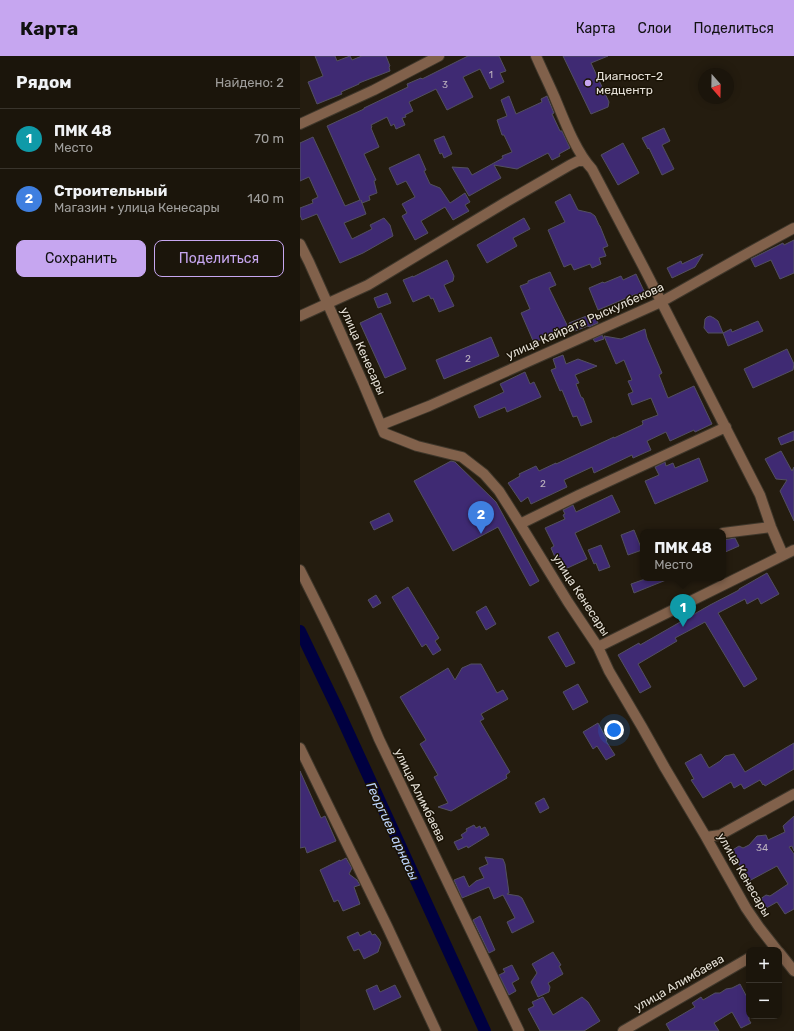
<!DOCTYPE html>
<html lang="ru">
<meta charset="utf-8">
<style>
:root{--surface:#1b150b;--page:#241e14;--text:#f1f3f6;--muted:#a09f9d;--line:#39342c;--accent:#c6a6f0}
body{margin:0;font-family:Rubik,sans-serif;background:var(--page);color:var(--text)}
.controls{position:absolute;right:12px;bottom:12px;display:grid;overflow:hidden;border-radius:8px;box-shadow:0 2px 10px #0003}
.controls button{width:36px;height:36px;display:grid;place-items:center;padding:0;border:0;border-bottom:1px solid var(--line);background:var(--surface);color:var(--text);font:20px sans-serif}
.compass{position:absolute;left:398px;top:12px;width:36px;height:36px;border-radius:50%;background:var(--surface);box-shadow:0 2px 10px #0003;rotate:160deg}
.you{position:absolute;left:314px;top:674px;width:14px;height:14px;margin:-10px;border:3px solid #fff;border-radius:50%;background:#1a73e8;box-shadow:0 0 0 6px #1a73e833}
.badge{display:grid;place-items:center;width:26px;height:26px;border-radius:50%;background:var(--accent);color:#fff;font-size:13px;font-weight:700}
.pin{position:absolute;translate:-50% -33px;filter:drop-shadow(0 1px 2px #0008)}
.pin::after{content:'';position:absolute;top:21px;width:14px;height:12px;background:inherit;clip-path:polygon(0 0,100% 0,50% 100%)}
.popup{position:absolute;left:340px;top:473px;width:86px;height:52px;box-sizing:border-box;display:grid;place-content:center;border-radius:8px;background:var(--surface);filter:drop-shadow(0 1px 3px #0005);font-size:13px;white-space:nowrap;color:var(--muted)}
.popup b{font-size:15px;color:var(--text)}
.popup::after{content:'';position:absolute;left:50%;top:100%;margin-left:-8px;border:8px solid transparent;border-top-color:var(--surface)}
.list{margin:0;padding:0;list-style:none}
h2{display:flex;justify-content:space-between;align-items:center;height:52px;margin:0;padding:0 16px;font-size:17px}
h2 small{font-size:13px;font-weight:400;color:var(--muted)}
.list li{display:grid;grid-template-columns:26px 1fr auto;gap:12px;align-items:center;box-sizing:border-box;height:60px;padding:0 16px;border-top:1px solid var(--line)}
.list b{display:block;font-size:15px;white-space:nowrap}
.list p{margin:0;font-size:13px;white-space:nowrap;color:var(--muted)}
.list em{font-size:13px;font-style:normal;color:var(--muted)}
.actions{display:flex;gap:8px;padding:12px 16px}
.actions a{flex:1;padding:9px 0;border:1px solid var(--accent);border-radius:8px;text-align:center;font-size:14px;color:var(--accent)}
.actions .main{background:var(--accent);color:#111}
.map{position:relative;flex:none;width:494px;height:975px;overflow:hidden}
header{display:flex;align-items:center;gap:24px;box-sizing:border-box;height:56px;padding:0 20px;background:var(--accent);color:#111}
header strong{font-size:19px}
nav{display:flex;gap:22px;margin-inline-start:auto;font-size:14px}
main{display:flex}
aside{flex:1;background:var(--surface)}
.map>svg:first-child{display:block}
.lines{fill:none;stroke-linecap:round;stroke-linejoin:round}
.canal{stroke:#000040;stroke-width:12}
.building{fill:#3f2a73;stroke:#535060}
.minor-casing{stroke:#3f372b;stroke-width:12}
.minor{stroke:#81614b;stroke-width:10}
.poi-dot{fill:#c6a6f0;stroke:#1a1306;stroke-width:1.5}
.labels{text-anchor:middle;stroke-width:3;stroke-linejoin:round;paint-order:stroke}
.number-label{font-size:10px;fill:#bcb2be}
.poi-label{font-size:12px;fill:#e5e0d7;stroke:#1a1306;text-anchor:start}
.street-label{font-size:12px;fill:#e5e0d7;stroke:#1a1306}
.water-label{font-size:13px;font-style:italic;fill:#bcd3fa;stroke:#1a1306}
</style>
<header>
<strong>Карта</strong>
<nav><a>Карта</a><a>Слои</a><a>Поделиться</a></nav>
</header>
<main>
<aside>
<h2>Рядом<small>Найдено: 2</small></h2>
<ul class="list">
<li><span class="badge" style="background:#0f9aa8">1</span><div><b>ПМК 48</b><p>Место</p></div><em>70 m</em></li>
<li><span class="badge" style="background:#3f7fe0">2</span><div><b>Строительный</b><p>Магазин · улица Кенесары</p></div><em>140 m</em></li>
</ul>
<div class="actions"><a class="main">Сохранить</a><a>Поделиться</a></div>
</aside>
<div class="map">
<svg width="494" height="975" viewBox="0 0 494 975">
<rect width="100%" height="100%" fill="#241c0f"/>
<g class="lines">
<path class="canal" d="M0 575 39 656 185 975"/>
</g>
<path class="building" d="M15 0H35L37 5 50 0 52 4 62 0H86L90 10 89 11 90 15 59 27V28L41 36 42 38 17 48 8 26 23 20Z
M168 0H199L206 15 200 17 204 26 190 33 180 13 163 21 173 41 147 54 136 33 109 46 113 55 105 59 106 61 102 62 105 69 96 73 94 68 91 70 87 61 71 69 72 71 71 72 79 91 64 98 76 124 74 125 77 137 69 140 70 144 62 147 61 144 66 158 44 167 52 183 72 173 70 169 84 162 90 169 93 180 63 197 40 207 17 158 2 164 0 159V152L13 147 12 144 18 141 9 121 0 125V87L13 81 45 150 60 144 27 70 64 53V52L108 31 107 28 121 22 122 23Z
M263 0H308L291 7 309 46 308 51 291 58Z
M209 40 216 58 242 46 241 43 247 40 254 57 252 58 260 75H262L270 92 259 98 260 100 252 104 248 97 217 113 194 109 201 122 169 140 152 111 168 112 172 119 203 102 202 100 212 96 204 79H202L197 64 207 60 201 44Z
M364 72 370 85 362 89 374 113 362 119 349 92 348 93 342 82Z
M144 80 152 98 144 102 142 97 140 98 134 84Z
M323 87 339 117 318 129 301 99Z
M119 98 126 114 124 115 130 128 140 132 150 147 165 137 170 146 165 149 169 155 153 164 145 151 121 165 128 177 115 184 102 160 107 157 102 148 115 141 106 125 97 129 89 112Z
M270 138 278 154 291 157 295 160 299 169 300 170 308 190 303 192 306 200 299 202 301 208 292 212 290 208 274 214 271 208 264 211 248 174 265 166 255 146Z
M224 162 230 173 213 182 217 190 187 207 177 189Z
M494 184V217L480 223 471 204 455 211 451 203 483 187 484 189Z
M403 198 395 211 372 222 367 212 381 205 382 208Z
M147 204 154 220 153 225 144 229 154 250 139 256 133 242 131 243 129 239 113 246 103 224 113 220V221Z
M250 216 256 229 249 232 268 271 234 287 221 257 230 253 220 230 228 227V225Z
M336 218 344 235H349L351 240 339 245 336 238 298 254 289 232 303 226 304 227 321 220 323 224Z
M87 237 91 247 78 252 74 242Z
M81 257 106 313 85 322 60 267Z
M294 257 298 267 289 271 288 270 272 276 269 267Z
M410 260 414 262 418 265 423 277 431 273 432 276 458 265 463 275 428 290 423 277H408L404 272 405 263 407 261Z
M345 273 347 282 362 317 359 319 368 342 394 330 412 368 395 376 394 374 370 385 366 376 347 385 351 394 333 402 332 399 294 417 292 411 264 424 267 431 231 448 228 441 221 446 208 427 220 420 219 418 236 410 239 415 256 407V408L314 381V382L342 369 343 368 342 365 358 359 351 342 332 349 328 338 333 336 328 325 332 324 324 304 316 308 304 280 321 283Z
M302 279 304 283 295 286 293 283Z
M191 281 199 300 144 323 136 304Z
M487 293 494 308 493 314 453 332 444 313Z
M263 299 266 308 278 303 297 310 275 319 279 327 276 328 281 341 283 342 292 366 281 370 277 360 273 361 262 334 260 335 251 314 256 312 253 303Z
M225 316 230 328 234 326 241 341 207 356 205 351 179 362 174 350 204 336 200 328Z
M494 375V384L481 389 478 382Z
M481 395 492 415 494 411V465L480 435 487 424 476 423 465 403Z
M399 402 408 425 355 448 345 425 359 419 355 411 365 406 366 410 373 407 375 412Z
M151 405 155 406 196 446 239 525 230 530 198 471 153 495 114 425Z
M312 439 320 456 275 477 287 503 261 515 251 492 254 490 245 472 265 463 263 459 265 458 263 454 273 449 276 456Z
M89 457 93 465 74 474 70 466Z
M334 474 342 494 328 499 321 479Z
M435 482 439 490 423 497V484Z
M301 489 310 511 299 515 296 507 294 508 288 494Z
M467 517 479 538 461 548 458 542 447 548 445 543 418 557 457 623 444 631 405 566 375 582 377 585 338 608 351 631 340 637 318 599 339 587 340 589 410 549 439 534V533Z
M348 522H371L334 537 331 528Z
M108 531 139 582 135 585 141 594 133 599 126 588 122 591 92 541Z
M76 539 81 547 73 552 68 544Z
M186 550 196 568 186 574 176 556Z
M258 576 275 607 266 611 248 581Z
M171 608H181L197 637 203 634 208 643 181 658 184 663 180 665 210 716 206 719 207 722 151 755 138 751 148 747 134 721 138 719 120 688 126 684 100 641 148 612 155 624 162 612Z
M278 628 288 646 273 654 263 636Z
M298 667 307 684 306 685 315 699 306 704 297 690 293 693 283 676Z
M494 687V713L465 730 464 728 463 729 460 724 444 733 441 728 434 732 431 726 403 742 391 724 394 723 385 707 401 698 409 712 420 705 425 700 434 698 445 716Z
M0 715 21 762 25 760 36 785 7 797 5 791 0 792Z
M244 742 249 752 240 757 235 747Z
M494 760V795L492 790 489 791 494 798V853L485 858 477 846 461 855 456 846 466 839 470 840 488 828 477 810 449 825 442 811 441 812 431 795 439 790 443 792 449 789 457 780 466 779 468 784 485 776 483 770Z
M174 769 176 772 180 770 181 773 185 771 189 779 168 792 167 790 158 794 154 786 163 782 161 779 167 775 166 773Z
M185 801 203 803 205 808 209 837 207 838 219 840 222 842 234 866 212 877 207 866 215 862 203 839 194 843 189 831 162 842 154 824 164 820 169 831 176 825 184 822 179 812 188 808Z
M46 802 52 812 49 818 57 824 60 829 54 831 60 848 43 855 38 844 34 846 20 814 40 804V805Z
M180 860 195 894 189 897 173 864Z
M70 875 72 879 75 878 79 883 81 887 78 896 64 903 59 893 54 895 47 881 58 876 60 880Z
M253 896 261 909 259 910 263 918 248 927 250 931 249 936 238 941 231 926 237 917 232 908Z
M212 909 219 923 212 927 216 935 209 939 199 919 205 916 203 913Z
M440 928 449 945V964L451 967 441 972 432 956 414 967 419 975H370L366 968 395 951 392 947 401 941 403 944 415 937H420L426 933 432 932Z
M77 929 80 936 95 929 101 941 74 954 66 934Z
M243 941 253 959 282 941 288 946 300 965 284 975H240L228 953 234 950 232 946Z"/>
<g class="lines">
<defs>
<path id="minor" d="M236 0C242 14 249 28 255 42 264 64 276 96 292 113L344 212 460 439 471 471 483 499
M0 68 74 34 139 0
M0 188 9 206 63 327 84 377 117 390 162 401 184 418 199 435 220 468 268 546 298 591 309 615 342 671 365 712 406 781 446 852 459 871 477 894
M0 260 68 229 206 146 270 109 278 105H284
M81 369 129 350 361 246 448 197 494 172
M220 468 279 439 426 371
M423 477 471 471
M0 514C28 569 55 625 79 683L219 975
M298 591 494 494
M0 692 87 870 136 975
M406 781 420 779 494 738
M479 896 494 915
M323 975 449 902"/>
</defs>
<use href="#minor" class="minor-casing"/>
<use href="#minor" class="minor"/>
</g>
<circle class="poi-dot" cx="288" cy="27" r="4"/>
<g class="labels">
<g class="number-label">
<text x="191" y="22">1</text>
<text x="145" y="32">3</text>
<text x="168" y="306">2</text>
<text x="243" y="431">2</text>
<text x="462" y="795">34</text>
</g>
<g class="poi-label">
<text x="296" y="24">Диагност-2<tspan x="296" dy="14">медцентр</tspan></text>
</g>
<g class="street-label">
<text transform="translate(285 265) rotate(-24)" y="4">улица Кайрата Рыскулбекова</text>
<text transform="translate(63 295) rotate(66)" y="4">улица Кенесары</text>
<text transform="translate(281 539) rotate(57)" y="4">улица Кенесары</text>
<text transform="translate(120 739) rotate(64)" y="4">улица Алимбаева</text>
<text transform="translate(444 819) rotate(60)" y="4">улица Кенесары</text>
<text transform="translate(379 927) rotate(-30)" y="4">улица Алимбаева</text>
</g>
<g class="water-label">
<text transform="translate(93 775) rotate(65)" y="5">Георгиев арнасы</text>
</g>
</g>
</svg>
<div class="controls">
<button>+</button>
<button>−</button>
</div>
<svg class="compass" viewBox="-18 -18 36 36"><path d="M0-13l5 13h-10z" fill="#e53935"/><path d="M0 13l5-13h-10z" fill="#a09f9d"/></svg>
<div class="you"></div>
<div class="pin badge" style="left:383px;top:571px;background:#0f9aa8">1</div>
<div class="popup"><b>ПМК 48</b>Место</div>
<div class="pin badge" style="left:181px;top:478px;background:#3f7fe0">2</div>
</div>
</main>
